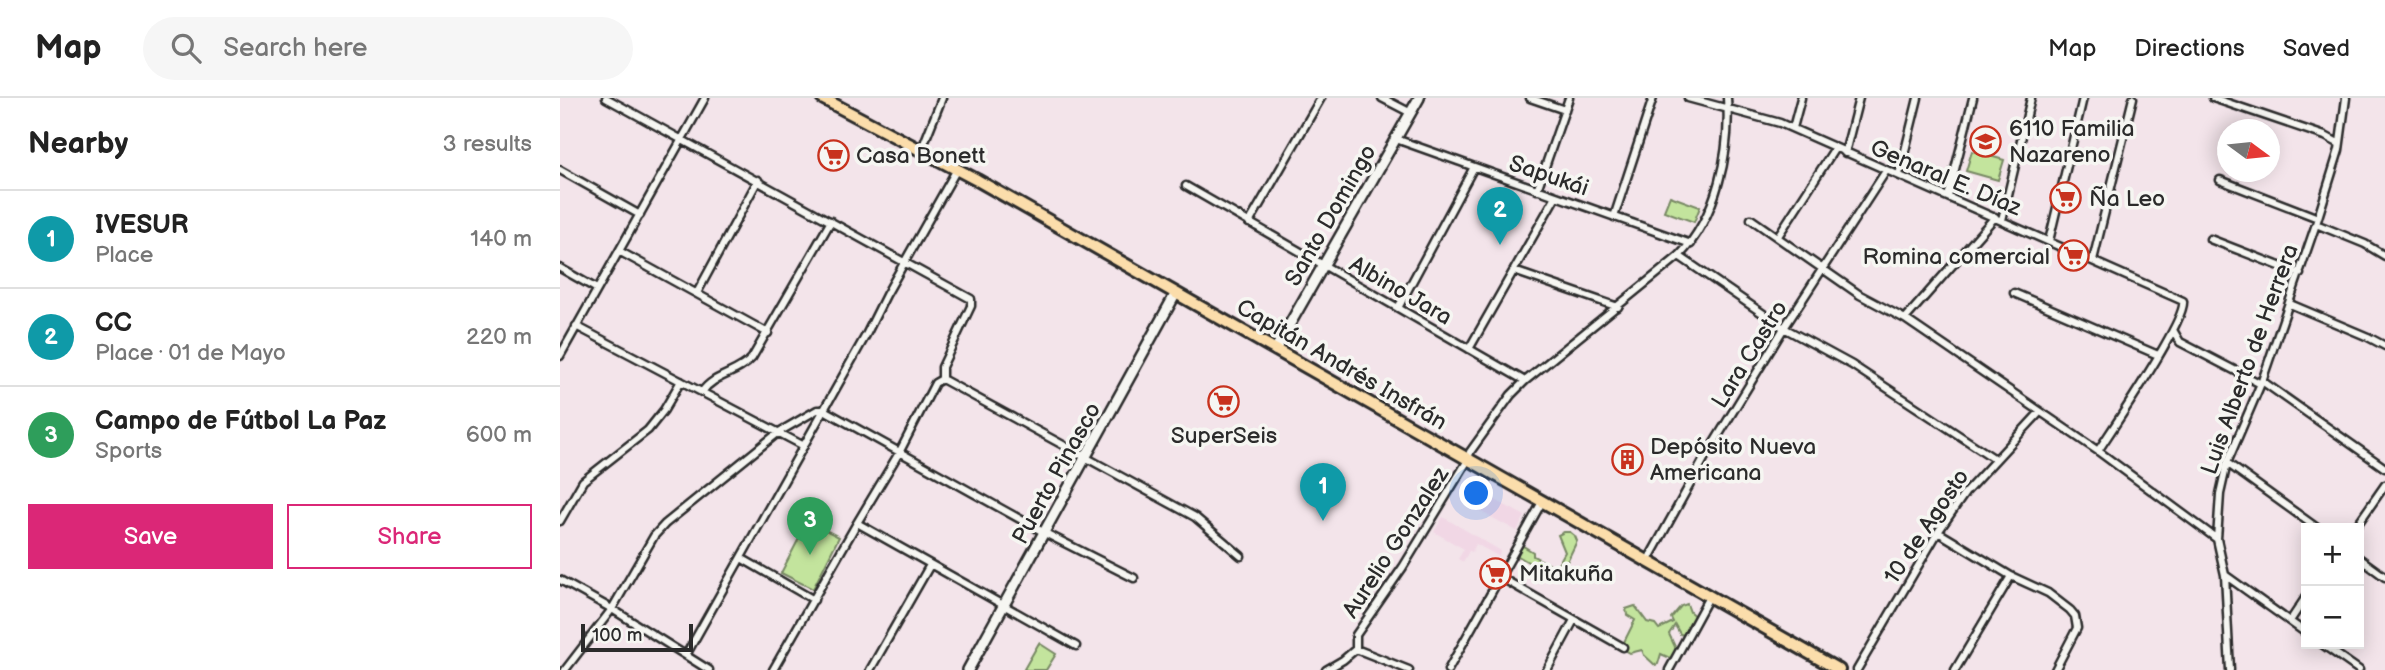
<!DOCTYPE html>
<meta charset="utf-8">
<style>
:root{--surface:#fff;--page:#f6f6f6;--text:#222;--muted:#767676;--line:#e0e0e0;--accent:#db2777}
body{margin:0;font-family:"Balsamiq Sans",sans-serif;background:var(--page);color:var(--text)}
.controls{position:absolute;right:21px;bottom:21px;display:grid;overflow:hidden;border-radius:0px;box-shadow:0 4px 18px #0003}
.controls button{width:63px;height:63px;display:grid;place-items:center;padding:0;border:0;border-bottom:2px solid var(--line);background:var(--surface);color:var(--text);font:35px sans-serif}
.compass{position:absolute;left:1657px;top:21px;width:63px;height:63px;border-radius:50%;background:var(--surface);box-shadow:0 4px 18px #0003;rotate:105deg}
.scale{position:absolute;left:21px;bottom:18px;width:112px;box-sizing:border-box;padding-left:7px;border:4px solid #2b2b2b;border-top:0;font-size:19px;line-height:24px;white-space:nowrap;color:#2b2b2b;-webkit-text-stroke:5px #f6f6f2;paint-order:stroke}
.you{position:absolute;left:917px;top:396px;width:24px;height:24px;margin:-18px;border:5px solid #fff;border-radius:50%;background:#1a73e8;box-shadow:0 0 0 10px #1a73e833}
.badge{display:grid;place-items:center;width:46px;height:46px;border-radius:50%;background:var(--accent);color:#fff;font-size:23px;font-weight:700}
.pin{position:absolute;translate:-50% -58px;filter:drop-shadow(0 2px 4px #0008)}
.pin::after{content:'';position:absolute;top:37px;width:24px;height:21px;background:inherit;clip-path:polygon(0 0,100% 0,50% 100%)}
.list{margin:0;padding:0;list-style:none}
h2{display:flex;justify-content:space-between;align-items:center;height:91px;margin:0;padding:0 28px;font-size:30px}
h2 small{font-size:23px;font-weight:400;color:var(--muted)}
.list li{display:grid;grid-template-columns:46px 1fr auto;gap:21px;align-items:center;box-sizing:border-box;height:98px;padding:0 28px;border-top:2px solid var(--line)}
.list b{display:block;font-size:26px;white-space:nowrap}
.list p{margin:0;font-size:23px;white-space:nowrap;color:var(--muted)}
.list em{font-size:23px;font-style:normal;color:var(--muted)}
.actions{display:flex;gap:14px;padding:21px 28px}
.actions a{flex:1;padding:16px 0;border:2px solid var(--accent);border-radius:0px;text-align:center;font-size:24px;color:var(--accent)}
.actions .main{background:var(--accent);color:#fff}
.icon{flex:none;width:38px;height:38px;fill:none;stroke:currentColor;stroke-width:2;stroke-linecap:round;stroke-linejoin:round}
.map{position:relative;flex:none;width:1825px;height:572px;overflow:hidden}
header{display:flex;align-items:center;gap:42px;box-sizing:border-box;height:98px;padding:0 35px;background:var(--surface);border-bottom:2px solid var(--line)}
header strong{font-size:33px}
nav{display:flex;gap:38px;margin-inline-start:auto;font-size:24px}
.search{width:490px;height:63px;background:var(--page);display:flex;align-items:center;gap:18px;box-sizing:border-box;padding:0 24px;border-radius:38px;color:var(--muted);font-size:26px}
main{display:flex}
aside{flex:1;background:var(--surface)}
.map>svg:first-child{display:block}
.built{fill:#f1d7e5}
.green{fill:#c3e49d;stroke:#778864;stroke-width:2}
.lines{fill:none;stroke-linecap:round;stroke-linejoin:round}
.street-casing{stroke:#2b2b2b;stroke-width:11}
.secondary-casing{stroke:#2b2b2b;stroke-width:14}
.primary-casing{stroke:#2b2b2b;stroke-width:16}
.street{stroke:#f6f6f2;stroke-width:6}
.secondary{stroke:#f6f6f2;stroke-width:9}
.primary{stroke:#fbddab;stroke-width:10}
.labels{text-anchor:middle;stroke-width:7;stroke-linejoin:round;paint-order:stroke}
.poi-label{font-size:23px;fill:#2b2b2b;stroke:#f6f6f2;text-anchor:start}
.street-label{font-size:23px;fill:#2b2b2b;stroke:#f6f6f2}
</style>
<header>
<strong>Map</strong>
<div class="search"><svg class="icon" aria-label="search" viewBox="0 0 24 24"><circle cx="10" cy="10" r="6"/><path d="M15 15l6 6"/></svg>Search here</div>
<nav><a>Map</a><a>Directions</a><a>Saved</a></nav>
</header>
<main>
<aside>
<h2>Nearby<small>3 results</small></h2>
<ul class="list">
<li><span class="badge" style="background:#0f9aa8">1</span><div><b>IVESUR</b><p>Place</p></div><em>140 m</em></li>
<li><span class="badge" style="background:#0f9aa8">2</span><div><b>CC</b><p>Place · 01 de Mayo</p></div><em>220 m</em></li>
<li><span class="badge" style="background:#2e9e5b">3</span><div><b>Campo de Fútbol La Paz</b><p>Sports</p></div><em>600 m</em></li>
</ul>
<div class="actions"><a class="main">Save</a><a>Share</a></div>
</aside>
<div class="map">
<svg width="1825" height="572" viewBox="0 0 1825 572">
<rect width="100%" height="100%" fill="#f3e4ea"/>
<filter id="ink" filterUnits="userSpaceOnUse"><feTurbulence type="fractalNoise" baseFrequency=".0143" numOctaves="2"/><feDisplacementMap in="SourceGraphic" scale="14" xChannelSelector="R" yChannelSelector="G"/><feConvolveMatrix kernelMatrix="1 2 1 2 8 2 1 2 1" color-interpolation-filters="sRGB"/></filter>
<g filter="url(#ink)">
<path class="built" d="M911 389 965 418 957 433 903 404Z
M883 419 941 453 938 458 916 446 912 454 909 453 903 464 898 461 904 451 874 434Z"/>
<path class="green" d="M1412 53 1444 62 1438 82 1406 73Z
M1110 98 1140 109 1134 124 1104 113Z
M248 423 279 439 253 491 221 475Z
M1004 434H1010L1015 438 1017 443 1002 474 984 468 980 471 958 458V451L963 448 973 454V458L996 470 1005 454 998 437Z
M1127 506 1130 514 1137 520V523L1129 528 1126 537 1120 536 1115 527 1109 536 1117 553 1112 561 1101 556 1098 566 1095 567 1084 557 1082 552 1070 555 1065 552 1063 546 1075 522 1067 517 1066 511 1075 508 1087 524 1095 526 1099 531 1113 524 1111 520 1121 508Z
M479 545 496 556 486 572H466L464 571Z"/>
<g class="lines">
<defs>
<path id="street" d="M46 0 411 201V208L382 269V281L375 285 339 355 297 425 516 548
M822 0 851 15
M970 0 1005 12
M1128 0 1220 25 1623 203C1627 222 1552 331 1538 353
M1653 0 1765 38 1778 45
M1233 30 1241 0
M836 41 1131 146
M361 53 382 0
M1285 55 1299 0
M0 72 80 117
M1339 77 1358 0
M1660 82 1758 120
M626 88 965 283
M977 92 1009 0
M1388 99 1413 0
M1054 119 1093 0
M1191 121 1300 197 1345 221 1538 353 1657 441
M1442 122 1471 0
M689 125 761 0
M1756 126 1805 146 1825 158
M1218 138 1275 50
M1650 141 1740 176
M1489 143 1523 0
M59 153 208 235
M1119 158 1224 230 1292 267 1435 361
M1533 162 1573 0
M0 170 37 191
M954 173 1058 209
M137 195 198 82
M1454 195 1598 257
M1730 206 1808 239 1825 248
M838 210 914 69
M1345 221 1435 119
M16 228 244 348
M1613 232 1620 244 1701 286
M909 251 996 98
M0 258 145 0
M382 281 635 419 681 458
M1702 283 1825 370
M142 294C154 276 178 276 192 260L271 123
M1667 365 1757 430
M0 423 23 383 88 332 104 312 121 283
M1795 430 1825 387
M1378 434 1451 478 1488 495 1510 512 1515 518 1517 530 1495 572
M181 460 254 502
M1799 460 1825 479
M1088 462 1144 361 1224 230 1326 73
M1665 477 1746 535
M940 479 1063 549
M0 482 52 511 149 572
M1730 523 1746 499
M1762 546 1799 572
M796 551 849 572
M126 557 306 237 326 197 397 71
M5 572 52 511 94 438 105 426 219 334 257 312H264L485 435 574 480
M213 572 297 425
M310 572 370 467
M766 572 783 562 796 551V537L843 469 908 362 910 354 951 297 965 283 1119 158C1157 119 1171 53 1167 0
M888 572 982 404
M987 572 1014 522
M1109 572 1150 497
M1297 572 1378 434 1405 395 1479 315
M1395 572 1451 478
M1670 572 1665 477 1657 441 1660 396 1667 365 1702 283 1756 126 1779 52 1786 0"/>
<path id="secondary" d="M715 252 859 0
M408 572 616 195"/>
<path id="primary" d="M262 0 417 82 1279 572"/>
</defs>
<use href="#street" class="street-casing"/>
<use href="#secondary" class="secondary-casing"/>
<use href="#primary" class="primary-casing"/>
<use href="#street" class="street"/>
<use href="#secondary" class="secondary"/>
<use href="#primary" class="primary"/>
</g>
</g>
<defs>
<symbol id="school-ring" viewBox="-11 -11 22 22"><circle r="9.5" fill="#f6f6f2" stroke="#c8321e" stroke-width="1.5"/><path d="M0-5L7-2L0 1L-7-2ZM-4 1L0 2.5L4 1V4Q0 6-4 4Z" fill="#c8321e"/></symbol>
<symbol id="supermarket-ring" viewBox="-11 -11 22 22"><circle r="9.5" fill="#f6f6f2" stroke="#c8321e" stroke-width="1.5"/><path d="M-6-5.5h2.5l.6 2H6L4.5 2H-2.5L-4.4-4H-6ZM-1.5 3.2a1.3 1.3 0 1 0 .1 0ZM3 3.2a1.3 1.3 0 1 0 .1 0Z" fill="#c8321e"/></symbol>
<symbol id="building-ring" viewBox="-11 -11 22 22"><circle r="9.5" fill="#f6f6f2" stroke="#c8321e" stroke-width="1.5"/><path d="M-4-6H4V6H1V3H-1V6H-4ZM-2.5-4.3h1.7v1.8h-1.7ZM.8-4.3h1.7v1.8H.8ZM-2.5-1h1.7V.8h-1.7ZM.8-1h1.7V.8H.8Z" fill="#c8321e"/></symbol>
</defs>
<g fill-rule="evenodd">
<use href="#school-ring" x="1408" y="26" width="35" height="35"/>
<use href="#supermarket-ring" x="256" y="40" width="35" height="35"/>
<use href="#supermarket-ring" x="1488" y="82" width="35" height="35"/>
<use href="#supermarket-ring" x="1496" y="140" width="35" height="35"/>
<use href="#supermarket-ring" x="646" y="286" width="35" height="35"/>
<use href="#building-ring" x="1050" y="344" width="35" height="35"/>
<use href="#supermarket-ring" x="918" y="458" width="35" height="35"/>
</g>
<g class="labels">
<g class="poi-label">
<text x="1449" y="38">6110 Familia<tspan x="1449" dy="26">Nazareno</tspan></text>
<text x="296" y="65">Casa Bonett</text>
<text x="1529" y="108">Ña Leo</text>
<text x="1490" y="166" text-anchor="end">Romina comercial</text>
<text x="664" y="345" text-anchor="middle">SuperSeis</text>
<text x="1090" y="356">Depósito Nueva<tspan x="1090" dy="26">Americana</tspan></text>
<text x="959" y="483">Mitakuña</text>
</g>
<g class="street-label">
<text transform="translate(989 77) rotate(19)" y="8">Sapukái</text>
<text transform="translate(1386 79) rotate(23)" y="8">Genaral E. Díaz</text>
<text transform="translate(770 117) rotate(-60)" y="8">Santo Domingo</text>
<text transform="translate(841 192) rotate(30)" y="8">Albino Jara</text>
<text transform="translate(1189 256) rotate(-58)" y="8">Lara Castro</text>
<text transform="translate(1689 261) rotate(-70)" y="8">Luis Alberto de Herrera</text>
<text transform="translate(782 266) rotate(30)" y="8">Capitán Andrés Insfrán</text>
<text transform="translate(496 375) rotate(-61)" y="8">Puerto Pinasco</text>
<text transform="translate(1366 428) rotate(-56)" y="8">10 de Agosto</text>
<text transform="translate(835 444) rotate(-57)" y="8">Aurelio Gonzalez</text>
</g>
</g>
</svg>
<div class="controls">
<button>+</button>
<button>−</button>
</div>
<svg class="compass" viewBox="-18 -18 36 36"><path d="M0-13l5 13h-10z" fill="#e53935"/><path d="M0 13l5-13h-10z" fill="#767676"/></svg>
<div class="scale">100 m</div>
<div class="you"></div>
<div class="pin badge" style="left:763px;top:423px;background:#0f9aa8">1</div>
<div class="pin badge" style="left:940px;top:147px;background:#0f9aa8">2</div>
<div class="pin badge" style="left:250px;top:457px;background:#2e9e5b">3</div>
</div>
</main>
